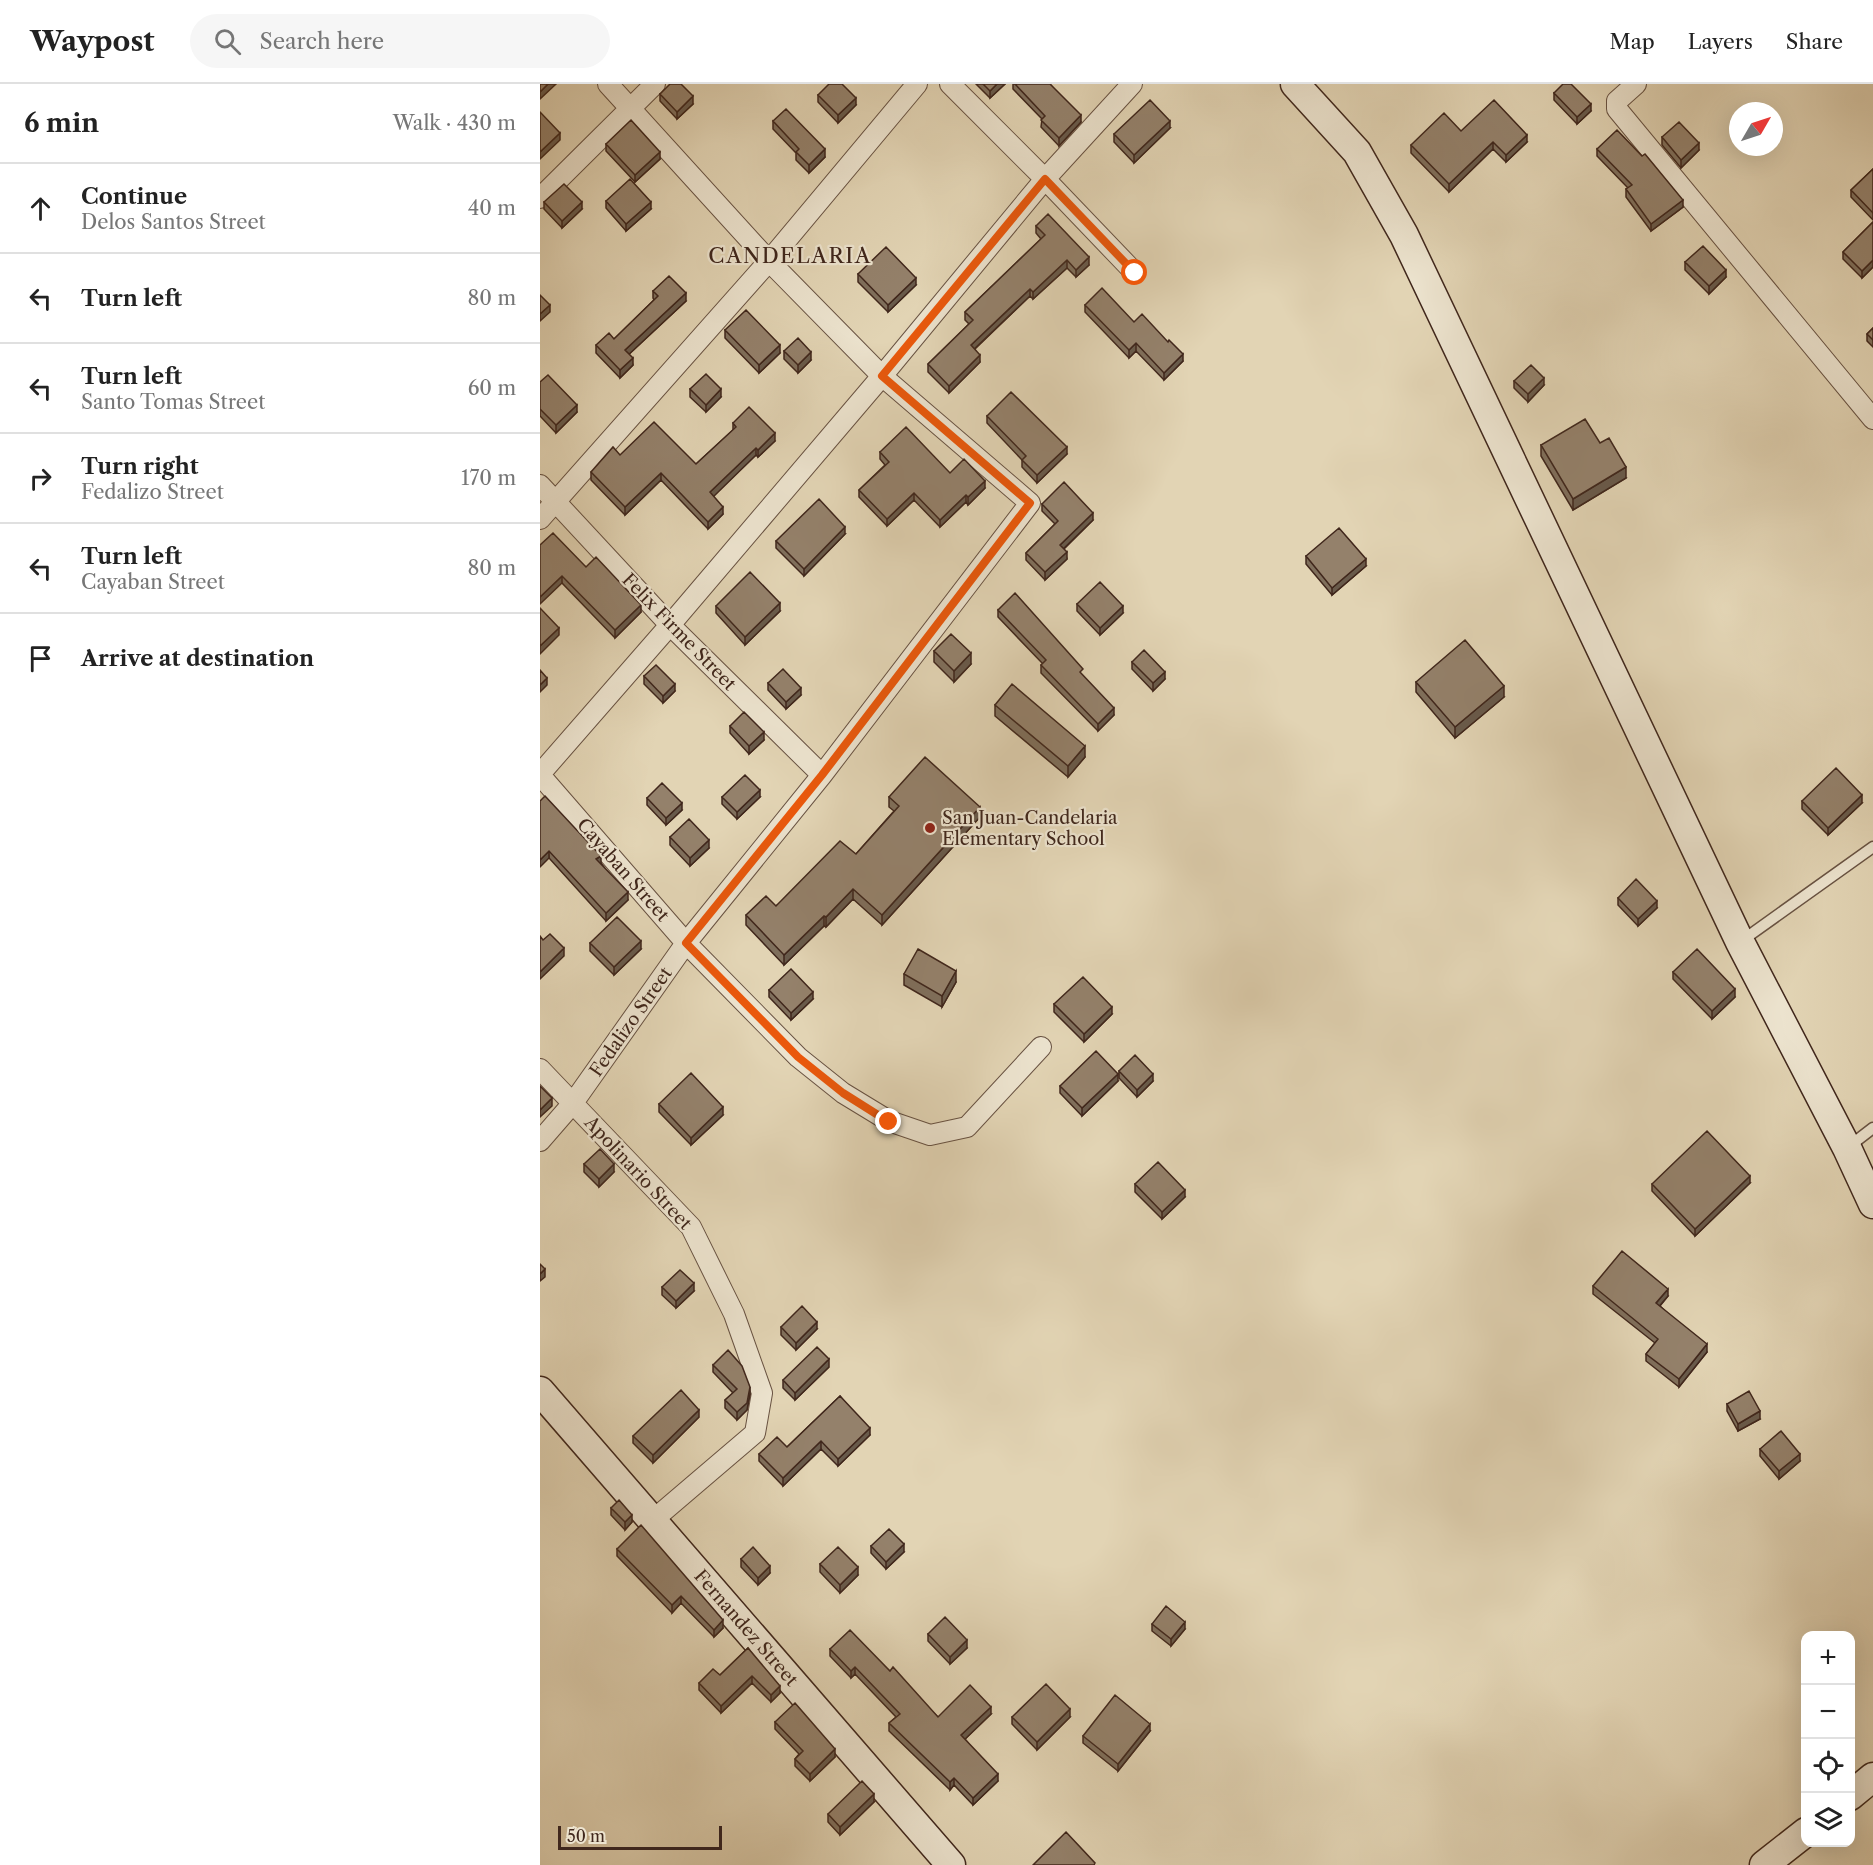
<!DOCTYPE html>
<meta charset="utf-8">
<style>
:root{--surface:#fff;--page:#f6f6f6;--text:#222;--muted:#767676;--line:#e0e0e0}
body{margin:0;font-family:"Libre Caslon Text",serif;background:var(--page);color:var(--text)}
.controls{position:absolute;right:18px;bottom:18px;display:grid;overflow:hidden;border-radius:12px;box-shadow:0 6px 24px #0002}
.controls button{width:54px;height:54px;display:grid;place-items:center;padding:0;border:0;border-bottom:2px solid var(--line);background:var(--surface);color:var(--text);font:30px sans-serif}
.compass{position:absolute;left:1189px;top:18px;width:54px;height:54px;border-radius:50%;background:var(--surface);box-shadow:0 6px 24px #0002;rotate:51deg}
.scale{position:absolute;left:18px;bottom:15px;width:164px;box-sizing:border-box;padding-left:6px;border:3px solid #40271c;border-top:0;font-size:16px;line-height:21px;white-space:nowrap;color:#40271c;-webkit-text-stroke:4px #ece3ce;paint-order:stroke}
.stop{position:absolute;width:18px;height:18px;margin:-14px;border:4px solid #ea580c;border-radius:50%;background:#fff}
.stop.end{background:#ea580c;border-color:#fff;box-shadow:0 2px 6px #0008}
.list{margin:0;padding:0;list-style:none}
h2{display:flex;justify-content:space-between;align-items:center;height:78px;margin:0;padding:0 24px;font-size:26px}
h2 small{font-size:20px;font-weight:400;color:var(--muted)}
.list li{display:grid;grid-template-columns:39px 1fr auto;gap:18px;align-items:center;box-sizing:border-box;height:90px;padding:0 24px;border-top:2px solid var(--line)}
.list b{display:block;font-size:22px;white-space:nowrap}
.list p{margin:0;font-size:20px;white-space:nowrap;color:var(--muted)}
.list em{font-size:20px;font-style:normal;color:var(--muted)}
.icon{flex:none;width:33px;height:33px;fill:none;stroke:currentColor;stroke-width:2;stroke-linecap:round;stroke-linejoin:round}
.map{position:relative;flex:none;width:1333px;height:1781px;overflow:hidden}
header{display:flex;align-items:center;gap:36px;box-sizing:border-box;height:84px;padding:0 30px;background:var(--surface);border-bottom:2px solid var(--line)}
header strong{font-size:28px}
nav{display:flex;gap:33px;margin-inline-start:auto;font-size:21px}
.search{width:420px;height:54px;background:var(--page);display:flex;align-items:center;gap:15px;box-sizing:border-box;padding:0 21px;border-radius:33px;color:var(--muted);font-size:22px}
main{display:flex}
aside{flex:1;background:var(--surface)}
.map>svg:first-child{display:block}
.lines{fill:none;stroke-linecap:round;stroke-linejoin:round}
.lane-casing{stroke:#685242;stroke-width:13}
.street-casing{stroke:#685242;stroke-width:22}
.secondary-casing{stroke:#40271c;stroke-width:31}
.lane{stroke:#ece3ce;stroke-width:10}
.street{stroke:#ece3ce;stroke-width:20}
.secondary{stroke:#ece3ce;stroke-width:28}
.wall{fill:#7f6f5c;stroke:#40271c;stroke-width:1.5}
.shaded-wall{fill:#685a4b;stroke:#40271c;stroke-width:1.5}
.building{fill:#94816b;stroke:#40271c;stroke-width:1.5}
.route{stroke:#ea580c;stroke-width:8}
.poi-dot{fill:#8f2418;stroke:#ece3ce;stroke-width:2}
.labels{text-anchor:middle;stroke-width:4.5;stroke-linejoin:round;paint-order:stroke}
.street-label{font-size:18px;fill:#40271c;stroke:#ece3ce}
.poi-label{font-size:18px;fill:#40271c;stroke:#ece3ce;text-anchor:start}
.quarter-label{font-size:21px;letter-spacing:1.5px;fill:#40271c;stroke:#ece3ce}
</style>
<header>
<strong>Waypost</strong>
<div class="search"><svg class="icon" aria-label="search" viewBox="0 0 24 24"><circle cx="10" cy="10" r="6"/><path d="M15 15l6 6"/></svg>Search here</div>
<nav><a>Map</a><a>Layers</a><a>Share</a></nav>
</header>
<main>
<aside>
<h2>6 min<small>Walk · 430 m</small></h2>
<ul class="list">
<li><svg class="icon" aria-label="ahead" viewBox="0 0 24 24"><path d="M12 20V5M6 11l6-6 6 6"/></svg><div><b>Continue</b><p>Delos Santos Street</p></div><em>40 m</em></li>
<li><svg class="icon" aria-label="left" viewBox="0 0 24 24"><path d="M17 20v-9H6M10 6l-5 5 5 5"/></svg><div><b>Turn left</b></div><em>80 m</em></li>
<li><svg class="icon" aria-label="left" viewBox="0 0 24 24"><path d="M17 20v-9H6M10 6l-5 5 5 5"/></svg><div><b>Turn left</b><p>Santo Tomas Street</p></div><em>60 m</em></li>
<li><svg class="icon" aria-label="right" viewBox="0 0 24 24"><path d="M7 20v-9h11M14 6l5 5-5 5"/></svg><div><b>Turn right</b><p>Fedalizo Street</p></div><em>170 m</em></li>
<li><svg class="icon" aria-label="left" viewBox="0 0 24 24"><path d="M17 20v-9H6M10 6l-5 5 5 5"/></svg><div><b>Turn left</b><p>Cayaban Street</p></div><em>80 m</em></li>
<li><svg class="icon" aria-label="arrive" viewBox="0 0 24 24"><path d="M6 21V4h12l-3 4 3 4H6"/></svg><div><b>Arrive at destination</b></div></li>
</ul>
</aside>
<div class="map">
<svg width="1333" height="1781" viewBox="0 0 1333 1781">
<rect width="100%" height="100%" fill="#e2d4b4"/>
<filter id="stains"><feTurbulence type="fractalNoise" baseFrequency=".00333" numOctaves="4"/><feColorMatrix values="0 0 0 0 .2 0 0 0 0 .09 0 0 0 0 .02 0 0 0 .5 -.17"/></filter>
<radialGradient id="worn" r=".72"><stop offset=".6" stop-color="#630" stop-opacity="0"/><stop offset="1" stop-color="#630" stop-opacity=".3"/></radialGradient>
<g class="lines">
<defs>
<path id="lane" d="M1200 858 1333 763
M1307 1064 1333 1044"/>
<path id="street" d="M410 0 505 95 595 189
M1096 0 1077 17V25L1333 335
M0 114 115 0
M0 401 130 541 282 691
M0 435 229 177 377 0
M0 690 130 541 342 292 505 95 592 0
M0 691 146 859 258 973 303 1009 349 1037 390 1051 427 1043 501 963
M0 985 151 1143 194 1230 222 1309 215 1349 113 1436
M0 1057 33 1019 146 859 282 691 490 419 342 292 229 177 68 0"/>
<path id="secondary" d="M755 0 817 68 864 151 1200 858 1307 1064 1333 1120
M0 1307 411 1781
M1310 1712 1333 1693
M1224 1781 1266 1748"/>
</defs>
<use href="#lane" class="lane-casing"/>
<use href="#street" class="street-casing"/>
<use href="#secondary" class="secondary-casing"/>
<use href="#lane" class="lane"/>
<use href="#street" class="street"/>
<use href="#secondary" class="secondary"/>
</g>
<path class="wall" d="M436 0H465L450 14Z
M473 0H510L541 38 519 62 501 43 502 35 473 5Z
M1014 9 1051 27 1037 40 1014 16Z
M120 10 153 20 137 35 120 17Z
M278 11 316 21 298 39 278 18Z
M233 37 285 73 269 89 256 76V69L233 45Z
M630 44 594 79 574 58V50Z
M921 47 987 58 966 78 953 65 909 108 871 69V61Z
M1122 53 1159 66 1141 84 1122 61Z
M66 60 120 75 95 98 66 67Z
M1057 65 1143 123 1111 147 1086 113V105L1088 104 1057 72Z
M1333 85V136L1311 113V106Z
M66 117 111 125 86 147 66 124Z
M4 118 42 125 22 144 4 125Z
M1333 138V183L1322 194 1303 175V168Z
M496 142 549 181 536 193 527 184 493 215 490 212 435 265 440 278 409 309 388 288V280L429 240 425 236V228L501 155 496 149Z
M1145 178 1186 193 1169 210 1145 186Z
M318 190 376 201 348 228 318 198Z
M113 207 146 217 89 270 93 281 80 294 56 269V261L74 255 114 216 113 214Z
M545 221 594 238 643 277 624 296 596 267 589 274 545 228Z
M1333 244V263L1327 257V250Z
M185 246 240 269 219 289 185 254Z
M244 267 271 276 258 289 244 275Z
M974 297 1004 301 988 318 974 304Z
M0 298 37 328 16 349 0 332Z
M150 305 181 313 166 328 150 313Z
M447 332 527 370 497 399 482 383V376L447 339Z
M193 339 235 357 218 373 216 371 173 412 183 430 168 445 121 396 85 431 51 396V388L80 371 156 380 193 346Z
M1001 361 1086 394 1033 426 1001 372Z
M340 368 410 389 445 404 428 421 426 418 400 443 374 416 347 442 319 413V406L345 381 340 375Z
M502 420 553 436 524 465 527 475 505 496 486 476V469L515 440 502 427Z
M305 450 264 492 236 464V457Z
M0 461 46 483 101 528 75 554 22 499Z
M766 472 826 482 792 511 766 480Z
M537 520 583 529 560 551 537 527Z
M176 522 240 527 205 561 176 529Z
M458 526 543 592 574 631 558 647 501 589V581L503 580 458 533Z
M394 567 431 580 414 598 394 578Z
M592 578 625 595 613 607 592 585Z
M104 592 135 607 123 619 104 600Z
M876 598 964 613 915 654 876 608Z
M228 599 261 611 246 625 228 606Z
M455 621 545 673 528 693 455 632Z
M190 642 224 656 209 670 190 649Z
M182 713H220L197 735 182 720Z
M349 713 440 733 342 841 313 815 286 843 284 842 244 881 206 841V831L236 822 316 770 354 727 349 723Z
M107 714 142 726 126 741 107 721Z
M0 717 61 779 88 816 66 837 9 774Z
M1262 717 1322 719 1288 751 1262 725Z
M130 753 169 764 150 782 130 761Z
M1078 814 1117 824 1098 842 1078 821Z
M50 859 101 865 74 891 50 867Z
M1133 888 1195 913 1172 935 1133 895Z
M364 890 416 898 402 923 364 901Z
M229 906 273 915 251 936 229 913Z
M514 920 572 930 544 958 514 928Z
M579 987 613 997 597 1013 579 994Z
M578 997 542 1032 520 1009V1002Z
M119 1020 183 1031 151 1061 119 1028Z
M44 1080 74 1088 59 1103 44 1088Z
M1210 1099 1155 1152 1112 1107V1100Z
M595 1100 645 1113 622 1135 595 1108Z
M1053 1202 1128 1212 1120 1222 1167 1268 1139 1303 1106 1277V1270L1115 1259 1053 1210Z
M122 1203 154 1207 136 1224 122 1211Z
M241 1243 277 1245 256 1266 241 1251Z
M173 1281 210 1310 207 1326 197 1336 185 1324V1316L193 1309 173 1288Z
M289 1283 255 1316 243 1304V1296Z
M300 1312 330 1351 298 1382 281 1365 243 1402 219 1377V1370L247 1363Z
M1187 1320 1220 1335 1198 1347 1187 1327Z
M159 1333 113 1379 93 1359V1352Z
M1220 1365 1260 1377 1239 1395 1220 1372Z
M71 1424 92 1438 85 1446 71 1431Z
M331 1462 364 1468 346 1485 331 1469Z
M77 1465 183 1544 174 1553 141 1519 132 1529 77 1472Z
M201 1475 230 1489 218 1501 201 1483Z
M280 1480 318 1491 300 1509 280 1488Z
M612 1540 645 1545 631 1562 612 1547Z
M388 1550 427 1564 410 1580 388 1557Z
M208 1564 240 1609 231 1618 212 1599 181 1629 159 1606V1599L180 1591Z
M290 1565 350 1587 398 1633 451 1630 425 1655 458 1697 433 1721 414 1701 410 1706 349 1647V1639L356 1633 315 1590 311 1594 290 1572Z
M472 1633H530L497 1666 472 1640Z
M235 1638 295 1673 270 1697 255 1682V1675L259 1670 235 1645Z
M610 1647 578 1687 543 1659V1652Z
M334 1718 300 1751 288 1738V1730Z"/>
<path class="shaded-wall" d="M8 0H16L0 15V8Z
M457 0H465L450 14V7Z
M153 12V20L137 35V28Z
M316 14V21L298 39V31Z
M1051 20V27L1037 40V33Z
M541 31V38L519 62V54Z
M630 37V44L594 79V71Z
M20 49V56L0 75V68Z
M987 51V58L966 78V71Z
M953 58V65L909 108V100Z
M1159 59V66L1141 84V76Z
M285 65V73L269 89V81Z
M120 68V75L95 98V91Z
M1143 116V123L1111 147V140Z
M42 118V125L22 144V137Z
M111 118V125L86 147V140Z
M549 173V181L536 193V186Z
M527 176V184L493 215V208Z
M1333 176V183L1322 194V187Z
M1186 186V193L1169 210V202Z
M376 194V201L348 228V221Z
M490 205V212L431 268V261Z
M146 209V217L85 274V266Z
M10 221V228L0 237V230Z
M596 259V267L589 274V266Z
M240 261V269L219 289V281Z
M271 268V276L258 289V281Z
M643 270V277L624 296V289Z
M440 271V278L409 309V302Z
M93 274V281L80 294V286Z
M1004 294V301L988 318V310Z
M181 305V313L166 328V321Z
M37 321V328L16 349V341Z
M235 349V357L218 373V366Z
M527 363V370L497 399V391Z
M216 364V371L170 416V408Z
M1086 383V394L1033 426V415Z
M121 389V396L85 431V423Z
M445 397V404L428 421V413Z
M374 409V416L347 442V435Z
M426 411V418L400 443V436Z
M183 423V430L168 445V438Z
M553 429V436L520 468V461Z
M305 443V450L264 492V485Z
M527 468V475L505 496V488Z
M826 475V482L792 511V504Z
M22 492V499L0 520V513Z
M240 519V527L205 561V553Z
M101 521V528L75 554V546Z
M583 522V529L560 551V544Z
M19 544V551L0 570V562Z
M431 569V580L414 598V587Z
M625 588V595L613 607V599Z
M7 594V601L0 608V601Z
M135 600V607L123 619V612Z
M964 602V613L915 654V643Z
M261 604V611L246 625V618Z
M574 624V631L558 647V640Z
M224 648V656L209 670V662Z
M545 662V673L528 693V682Z
M220 706V713L197 735V728Z
M1322 711V719L1288 751V744Z
M142 719V726L126 741V734Z
M440 723V733L342 841V831Z
M169 756V764L150 782V774Z
M9 767V774L0 783V776Z
M61 772V779L56 783V775Z
M313 805V815L286 843V833Z
M88 808V816L66 837V829Z
M1117 817V824L1098 842V835Z
M284 832V842L244 881V871Z
M101 857V865L74 891V883Z
M24 864V872L0 895V888Z
M416 887V898L402 923V912Z
M1195 905V913L1172 935V927Z
M273 908V915L251 936V929Z
M572 923V930L544 958V950Z
M578 990V997L542 1032V1024Z
M613 990V997L597 1013V1006Z
M12 1014V1022L0 1033V1026Z
M183 1023V1031L151 1061V1054Z
M74 1080V1088L59 1103V1095Z
M1210 1092V1099L1155 1152V1145Z
M645 1106V1113L622 1135V1128Z
M5 1185V1193L0 1197V1190Z
M154 1199V1207L136 1224V1217Z
M1128 1205V1212L1116 1226V1219Z
M277 1238V1245L256 1266V1259Z
M1167 1260V1268L1139 1303V1295Z
M289 1275V1283L255 1316V1309Z
M210 1303V1310L207 1326 197 1336V1328Z
M159 1326V1333L113 1379V1371Z
M1220 1327V1335L1198 1347V1340Z
M330 1344V1351L298 1382V1375Z
M281 1357V1365L243 1402V1394Z
M1260 1370V1377L1239 1395V1387Z
M92 1431V1438L85 1446V1438Z
M364 1460V1468L346 1485V1478Z
M230 1482V1489L218 1501V1494Z
M318 1483V1491L300 1509V1501Z
M141 1512V1519L132 1529V1521Z
M183 1536V1544L174 1553V1546Z
M645 1538V1545L631 1562V1555Z
M427 1556V1564L410 1580V1573Z
M315 1583V1590L311 1594V1587Z
M212 1592V1599L181 1629V1622Z
M240 1602V1609L231 1618V1611Z
M451 1623V1630L421 1659V1651Z
M530 1625V1633L497 1666V1658Z
M610 1640V1647L578 1687V1680Z
M295 1665V1673L270 1697V1690Z
M458 1690V1697L433 1721V1714Z
M414 1694V1701L410 1706V1698Z
M334 1710V1718L300 1751V1743Z"/>
<path class="building" d="M0 0H8L0 8Z
M130 0H141L153 12 137 28 120 10Z
M289 0H302L316 14 298 31 278 11Z
M443 0H457L450 7Z
M475 0H510L541 31 519 54 501 36 505 32Z
M1023 0H1031L1051 20 1037 33 1014 9Z
M610 16 630 37 594 71 574 50Z
M954 16 987 51 966 71 953 58 909 100 871 61 904 29 921 47Z
M246 25 285 65 269 81 256 68 259 65 233 37Z
M0 28 20 49 0 68Z
M91 36 120 68 95 91 66 60Z
M1139 38 1159 59 1141 76 1122 53Z
M1077 46 1102 72 1105 70 1143 116 1111 140 1086 105 1092 101 1057 65Z
M1333 85V129L1311 106Z
M90 95 111 118 86 140 66 117Z
M24 100 42 118 22 137 4 118Z
M508 130 549 173 536 186 527 176 493 208 490 205 431 261 440 271 409 302 388 280 433 236 425 228 505 151 496 142Z
M1333 138V176L1322 187 1303 168Z
M1163 162 1186 186 1169 202 1145 178Z
M346 163 376 194 348 221 318 190Z
M129 192 146 209 85 266 93 274 80 286 56 261 69 249 74 255 118 212 113 207Z
M562 204 594 238 602 230 628 258 629 256 643 270 624 289 596 259 589 266 545 221Z
M0 211 10 221 0 230Z
M206 226 240 261 219 281 185 246Z
M1333 244V256L1327 250Z
M258 254 271 268 258 281 244 267Z
M991 281 1004 294 988 310 974 297Z
M166 290 181 305 166 321 150 305Z
M8 291 37 321 16 341 0 325V298Z
M471 308 527 363 497 391 482 376 486 372 447 332Z
M209 323 235 349 218 366 216 364 170 408 183 423 168 438 121 389 85 423 51 388 73 363 80 371 114 338 156 380 196 343 193 339Z
M1045 335 1060 359 1069 354 1086 383 1033 415 1001 361Z
M366 343 410 389 424 375 445 397 428 413 426 411 400 436 374 409 347 435 319 406 349 378 340 368Z
M524 398 553 429 520 461 527 468 505 488 486 469 518 437 502 420Z
M279 415 305 443 264 485 236 457Z
M799 444 826 475 792 504 766 472Z
M13 449 46 483 56 473 101 521 75 546 22 492 0 513V461Z
M210 488 240 519 205 553 176 522Z
M560 498 583 522 560 544 537 520Z
M475 509 543 585 540 588 574 624 558 640 501 581 506 576 458 526Z
M0 524 19 544 0 562Z
M411 550 431 569 414 587 394 567Z
M925 556 964 602 915 643 876 598Z
M604 566 625 588 613 599 592 578Z
M116 581 135 600 123 612 104 592Z
M243 585 261 604 246 618 228 599Z
M0 586 7 594 0 601Z
M472 600 545 662 528 682 455 621Z
M204 628 224 648 209 662 190 642Z
M385 673 440 723 342 831 313 805 286 833 284 832 244 871 206 831 226 812 236 822 300 757 316 770 359 722 349 713Z
M1296 684 1322 711 1288 744 1262 717Z
M205 691 220 706 197 728 182 713Z
M122 699 142 719 126 734 107 714Z
M5 712 61 772 56 775 88 808 66 829 9 767 0 776V717Z
M149 735 169 756 150 774 130 753Z
M1096 795 1117 817 1098 835 1078 814Z
M77 833 101 857 74 883 50 859Z
M10 850 24 864 0 888V852L3 856Z
M378 865 416 887 402 912 364 890Z
M1157 865 1195 905 1172 927 1133 888Z
M251 885 273 908 251 929 229 906Z
M543 893 572 923 544 950 514 920Z
M556 967 578 990 542 1024 520 1002Z
M595 971 613 990 597 1006 579 987Z
M151 989 183 1023 151 1054 119 1020Z
M0 1002 12 1014 0 1026Z
M1167 1047 1210 1092 1155 1145 1112 1100Z
M60 1065 74 1080 59 1095 44 1080Z
M618 1078 645 1106 622 1128 595 1100Z
M1082 1167 1128 1205 1116 1219 1167 1260 1139 1295 1106 1270 1118 1255 1053 1202Z
M0 1180 5 1185 0 1190Z
M140 1186 154 1199 136 1217 122 1203Z
M262 1222 277 1238 256 1259 241 1243Z
M277 1263 289 1275 255 1309 243 1296Z
M188 1266 202 1282 210 1303 207 1319 197 1328 185 1316 197 1305 173 1281Z
M141 1306 159 1326 113 1371 93 1352Z
M1209 1307 1220 1327 1198 1340 1187 1320Z
M300 1312 330 1344 298 1375 281 1357 243 1394 219 1370 237 1353 247 1363Z
M1241 1347 1260 1370 1239 1387 1220 1365Z
M79 1416 92 1431 85 1438 71 1424Z
M101 1441 183 1536 174 1546 141 1512 132 1521 77 1465Z
M349 1445 364 1460 346 1478 331 1462Z
M213 1463 230 1482 218 1494 201 1475Z
M298 1463 318 1483 300 1501 280 1480Z
M626 1522 645 1538 631 1555 612 1540Z
M405 1533 427 1556 410 1573 388 1550Z
M310 1546 350 1587 353 1583 398 1633 430 1601 451 1623 421 1651 458 1690 433 1714 414 1694 410 1698 349 1639 360 1630 315 1583 311 1587 290 1565Z
M208 1564 240 1602 231 1611 212 1592 181 1622 159 1599 173 1585 180 1591Z
M506 1600 530 1625 497 1658 472 1633Z
M575 1611 610 1640 578 1680 543 1652Z
M255 1619 295 1665 270 1690 255 1675 263 1667 235 1638Z
M322 1697 334 1710 300 1743 288 1730Z
M526 1748 555 1779 554 1781H493Z"/>
<g class="lines">
<path class="route" d="M349 1038 303 1009 258 973 146 859 282 691 490 419 342 292 505 95 595 189"/>
</g>
<circle class="poi-dot" cx="390" cy="744" r="6"/>
<g class="labels">
<g class="street-label">
<text transform="translate(139 548) rotate(46)" y="6">Felix Firme Street</text>
<text transform="translate(83 786) rotate(49)" y="6">Cayaban Street</text>
<text transform="translate(91 938) rotate(-55)" y="6">Fedalizo Street</text>
<text transform="translate(98 1089) rotate(47)" y="6">Apolinario Street</text>
<text transform="translate(206 1544) rotate(49)" y="6">Fernandez Street</text>
</g>
<g class="poi-label">
<text x="402" y="740">San Juan-Candelaria<tspan x="402" dy="21">Elementary School</tspan></text>
</g>
<g class="quarter-label">
<text x="250" y="179">CANDELARIA</text>
</g>
</g>
<rect width="100%" height="100%" filter="url(#stains)"/>
<rect width="100%" height="100%" fill="url(#worn)"/>
</svg>
<div class="controls">
<button>+</button>
<button>−</button>
<button><svg class="icon" aria-label="locate" viewBox="0 0 24 24"><circle cx="12" cy="12" r="6"/><path d="M12 2v4M12 18v4M2 12h4M18 12h4"/></svg></button>
<button><svg class="icon" aria-label="layers" viewBox="0 0 24 24"><path d="M12 4l9 5-9 5-9-5zM3 14l9 5 9-5"/></svg></button>
</div>
<svg class="compass" viewBox="-18 -18 36 36"><path d="M0-13l5 13h-10z" fill="#e53935"/><path d="M0 13l5-13h-10z" fill="#767676"/></svg>
<div class="scale">50 m</div>
<div class="stop" style="left:595px;top:189px"></div>
<div class="stop end" style="left:349px;top:1038px"></div>
</div>
</main>
